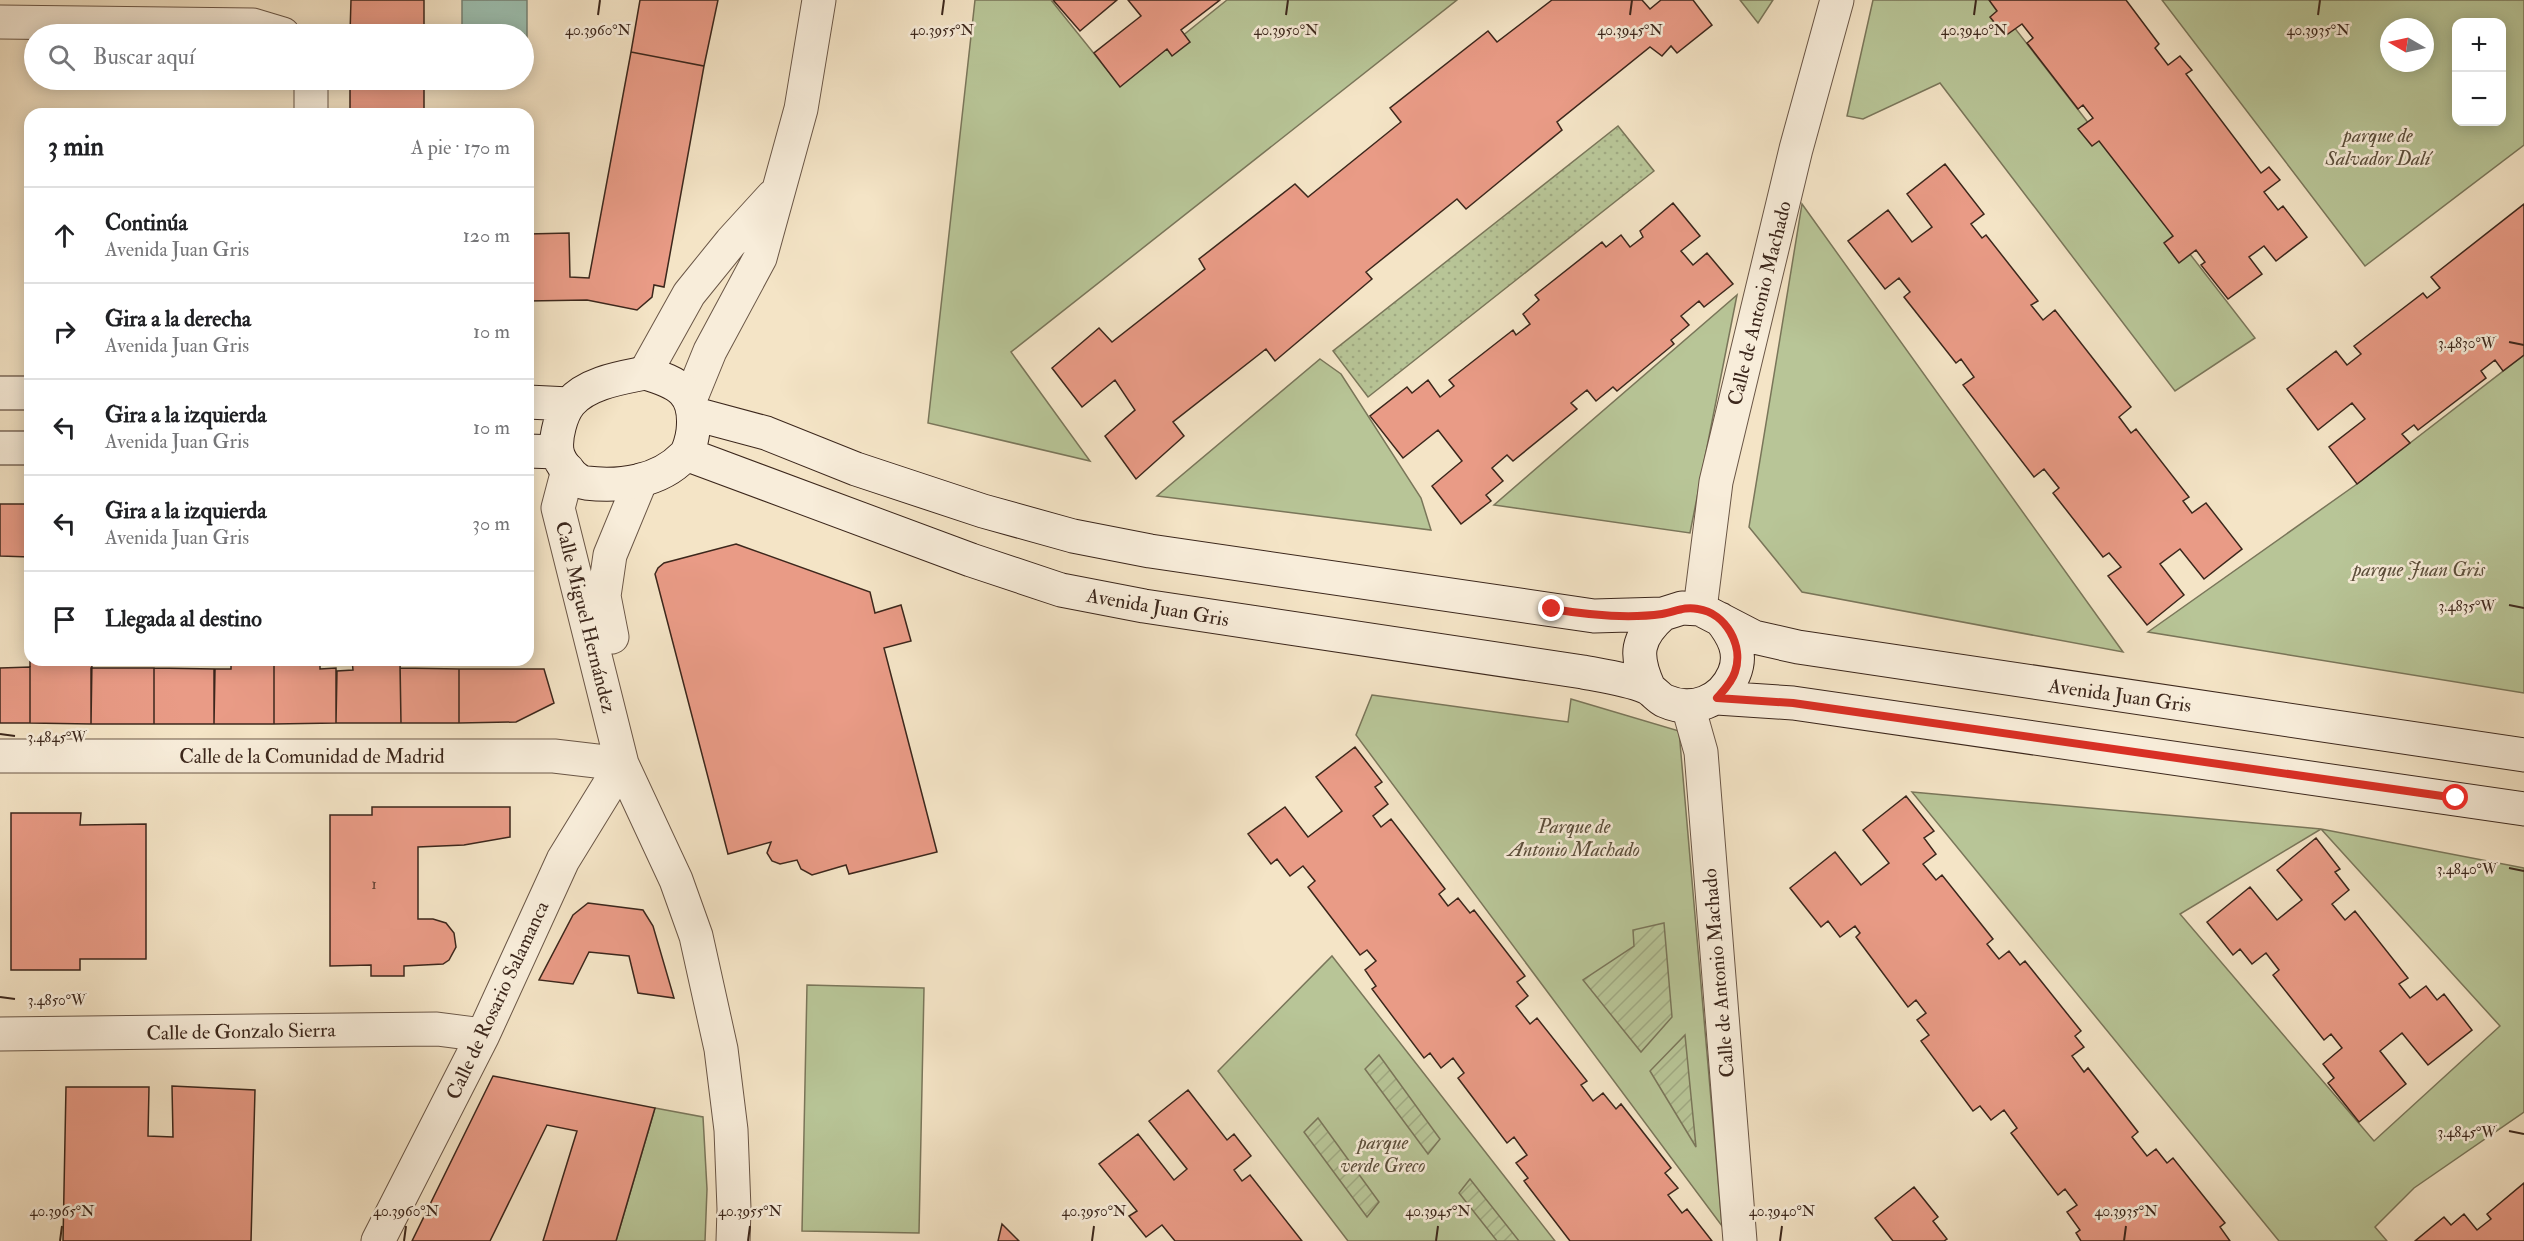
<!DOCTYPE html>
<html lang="es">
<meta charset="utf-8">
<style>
:root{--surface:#fff;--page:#f2f2f2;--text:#202124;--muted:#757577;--line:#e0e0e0}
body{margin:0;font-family:"IM FELL Double Pica",serif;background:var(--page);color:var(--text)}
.controls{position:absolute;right:18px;top:18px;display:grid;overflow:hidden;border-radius:12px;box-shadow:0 3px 15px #0003}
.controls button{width:54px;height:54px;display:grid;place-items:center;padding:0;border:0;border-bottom:2px solid var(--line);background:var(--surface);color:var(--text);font:30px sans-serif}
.compass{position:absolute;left:2380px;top:18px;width:54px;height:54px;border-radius:50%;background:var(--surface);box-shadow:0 3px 15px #0003;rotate:279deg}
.stop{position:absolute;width:18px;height:18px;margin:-14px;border:4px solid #d93025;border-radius:50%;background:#fff}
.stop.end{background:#d93025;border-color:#fff;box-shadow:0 2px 6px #0008}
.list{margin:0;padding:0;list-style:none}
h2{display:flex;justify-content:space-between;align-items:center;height:78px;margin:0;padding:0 24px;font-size:26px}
h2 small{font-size:20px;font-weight:400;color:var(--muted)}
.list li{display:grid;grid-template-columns:39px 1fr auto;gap:18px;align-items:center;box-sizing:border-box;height:96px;padding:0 24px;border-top:2px solid var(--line)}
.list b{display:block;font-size:22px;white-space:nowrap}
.list p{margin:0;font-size:20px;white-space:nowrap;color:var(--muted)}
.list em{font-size:20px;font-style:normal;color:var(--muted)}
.icon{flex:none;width:33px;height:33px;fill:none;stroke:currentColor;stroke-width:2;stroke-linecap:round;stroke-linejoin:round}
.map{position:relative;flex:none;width:2524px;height:1241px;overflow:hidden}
.search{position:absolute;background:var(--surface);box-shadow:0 3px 15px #0003;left:24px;top:24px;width:510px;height:66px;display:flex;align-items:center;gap:15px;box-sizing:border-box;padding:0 21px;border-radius:33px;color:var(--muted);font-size:22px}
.panel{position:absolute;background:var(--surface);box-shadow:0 3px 15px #0003;left:24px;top:108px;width:510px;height:558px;border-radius:18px}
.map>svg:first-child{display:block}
.grass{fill:url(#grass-dots);stroke:#7a765a;stroke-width:1.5}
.park{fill:#b8c597;stroke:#7a765a;stroke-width:1.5;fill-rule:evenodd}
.garden{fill:url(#garden-furrows);stroke:#7a765a;stroke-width:1.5}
.water{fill:#9cbfb0;stroke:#768275;stroke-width:1.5}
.building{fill:#e99b86;stroke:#3c271c;stroke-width:1.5}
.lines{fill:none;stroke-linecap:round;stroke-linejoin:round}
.street-casing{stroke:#6a5646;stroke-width:35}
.secondary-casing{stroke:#3c271c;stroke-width:35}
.street{stroke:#f8edda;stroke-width:33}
.secondary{stroke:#f8edda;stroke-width:33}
.route{stroke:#d93025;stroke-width:8}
.ticks{fill:none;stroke:#3c271c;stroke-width:2}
.labels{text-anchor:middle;stroke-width:5;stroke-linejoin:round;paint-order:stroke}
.number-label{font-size:16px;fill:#674436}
.park-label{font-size:20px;font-style:italic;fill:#5b4e3b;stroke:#f8edda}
.street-label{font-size:20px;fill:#3c271c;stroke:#f8edda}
.ticks-label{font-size:15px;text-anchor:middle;fill:#3c271c;stroke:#f8edda;stroke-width:5;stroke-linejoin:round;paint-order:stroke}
</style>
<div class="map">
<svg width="2524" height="1241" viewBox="0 0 2524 1241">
<defs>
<pattern id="grass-dots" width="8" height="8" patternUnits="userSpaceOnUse" patternTransform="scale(1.5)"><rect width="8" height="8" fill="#b8c597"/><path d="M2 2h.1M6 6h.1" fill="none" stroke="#9fa982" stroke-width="1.8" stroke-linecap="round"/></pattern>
<pattern id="garden-furrows" width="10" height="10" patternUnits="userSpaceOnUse" patternTransform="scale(1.5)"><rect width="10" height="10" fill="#b8c597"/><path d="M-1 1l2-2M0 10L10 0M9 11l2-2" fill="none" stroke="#9fa982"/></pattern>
</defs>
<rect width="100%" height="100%" fill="#f4e4c6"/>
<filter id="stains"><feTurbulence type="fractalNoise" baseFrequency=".00333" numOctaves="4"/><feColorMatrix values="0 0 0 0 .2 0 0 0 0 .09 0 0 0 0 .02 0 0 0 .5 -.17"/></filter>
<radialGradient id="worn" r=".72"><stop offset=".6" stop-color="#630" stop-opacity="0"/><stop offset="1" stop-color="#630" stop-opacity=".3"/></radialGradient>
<path class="grass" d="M1618 126 1654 171 1368 397 1333 351Z"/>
<path class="park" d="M975 0H1051L1120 86 1227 0H1457L1011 352 1090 461 928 423Z
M1740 0H1773L1758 23Z
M1873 0H1993L2255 338 2175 391 1940 83 1863 119 1847 116Z
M2162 0H2524V145L2365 266ZM2456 22H2502V122H2456ZM2389 27H2425V63H2389Z
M1802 204 2123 652 1802 592 1749 527Z
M1737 295 1690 533 1494 505Z
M2524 355V693L2148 632 2357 484Z
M1320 359 1341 374 1421 498 1431 530 1157 496Z
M1372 695 1568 722 1571 699 1679 731 1722 1226 1356 735Z
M1912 792 2321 829 2524 868V1112L2414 1188 2375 1227 2387 1241H2279ZM2321 829 2500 1026 2374 1141 2180 914Z
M1332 956 1555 1241H1348L1218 1071Z
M807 985 924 988 919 1233 802 1231Z
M655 1108 703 1117 707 1189 705 1241H616Z"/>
<path class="garden" d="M1664 923 1672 1017 1641 1052 1583 980 1634 946 1633 930Z
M1685 1035 1696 1147 1650 1071Z
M1379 1055 1440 1139 1428 1154 1365 1069Z
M1318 1118 1379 1202 1367 1217 1304 1132Z
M1470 1179 1519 1241H1497L1459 1193Z"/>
<path class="water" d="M462 0H527V52H524V34H462Z"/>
<path class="building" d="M351 0H424V34H350Z
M640 0H718L704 66 631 52Z
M1053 0H1117L1080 31Z
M1128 0H1220L1181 30 1190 42 1172 56 1167 49 1120 87 1094 53 1141 16Z
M1552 0H1642L1650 9 1661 0H1693L1712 25 1677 53 1671 46 1662 56 1650 47 1557 122 1562 130 1466 209 1457 199 1366 272 1372 279 1275 361 1266 349 1173 422 1184 436 1136 479 1105 436 1135 410 1115 380 1082 407 1052 368 1099 328 1112 342 1205 269 1199 259 1295 184 1308 197 1401 122 1390 108 1488 31 1497 42Z
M1989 0H2126L2159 44 2155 48 2168 65 2180 56 2192 70 2186 74 2261 173 2269 167 2280 180 2264 192 2278 210 2283 206 2307 237 2276 261 2264 246 2249 257 2262 274 2228 299 2201 265 2205 262 2196 250 2179 263 2164 243 2173 236 2099 141 2092 146 2078 129 2093 118 2083 105 2078 109 2027 43 2033 38 2022 24 2005 36 1990 17 1997 11Z
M631 52 704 66 664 287 654 285 652 297 637 310 587 300 528 301V234L569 233 570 277 589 278Z
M350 80H424V114H350Z
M1945 164 1984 214 1971 224 1982 238 1986 235 2038 301 2031 305 2043 320 2055 310 2131 407 2119 417 2131 433 2136 429 2189 497 2183 501 2192 513 2206 503 2242 549 2204 579 2180 549 2160 564 2184 595 2147 625 2108 576 2121 567 2109 553 2103 557 2053 493 2059 488 2044 469 2034 477 1963 385 1974 377 1961 359 1956 363 1904 297 1910 292 1899 278 1885 289 1848 241 1888 210 1912 242 1932 227 1907 194Z
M1673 203 1700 236 1681 251 1693 265 1707 253 1733 284 1704 307 1699 301 1681 316 1689 325 1671 340 1674 344 1617 391 1613 387 1596 401 1587 390 1571 403 1577 409 1513 461 1507 455 1492 468 1503 481 1486 495 1491 501 1461 524 1432 486 1462 461 1438 430 1403 458 1370 416 1407 387 1412 393 1428 380 1440 397 1454 386 1449 380 1513 330 1516 335 1530 324 1523 314 1539 300 1535 295 1602 242 1606 247 1621 235 1630 247 1643 237 1640 231Z
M2524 204V355L2503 371 2495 360 2481 371 2486 378 2418 430 2414 425 2402 434 2410 443 2357 484 2329 447 2365 419 2352 403 2318 430 2287 389 2336 351 2347 365 2361 354 2354 346 2423 293 2427 298 2440 288 2431 277Z
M0 504H30V557L0 556Z
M736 544 870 592 875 613 901 605 911 641 884 648 937 852 849 874 846 865 812 875 801 869 797 860 780 864 772 861 767 853 771 842 728 854 655 574 658 568 664 563Z
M30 660H92L91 724 30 723Z
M231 660H274V724H214V669H231Z
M274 660H320V669L336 668V723L274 724Z
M352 660H400L401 723H336L337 671 353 670Z
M30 667V723H0V668Z
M91 668H154V724H91Z
M154 668 215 669 214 724H154Z
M400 668 459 669V723H401Z
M459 669H544L554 703 516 722 459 723Z
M1355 747 1382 782 1375 787 1388 804 1373 816 1381 827 1391 819 1445 889 1439 894 1448 906 1458 898 1470 913 1474 910 1525 976 1517 982 1528 996 1516 1006 1530 1024 1537 1018 1587 1081 1581 1085 1593 1101 1603 1093 1616 1109 1621 1104 1671 1168 1665 1173 1678 1188 1668 1195 1682 1213 1687 1209 1712 1241H1570L1524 1181 1528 1178 1516 1163 1527 1155 1514 1137 1507 1143 1458 1078 1464 1073 1453 1058 1441 1068 1430 1053 1424 1058 1372 989 1376 986 1365 970 1376 961 1367 950 1360 955 1308 887 1315 881 1303 866 1290 876 1277 859 1271 864 1248 834 1285 807 1308 837 1342 811 1316 777Z
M1906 796 1934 831 1924 838 1936 854 1923 864 1936 880 1942 875 1993 939 1987 944 1999 959 2009 951 2020 965 2025 961 2081 1031 2075 1036 2084 1047 2072 1056 2084 1072 2088 1068 2138 1132 2132 1137 2147 1156 2156 1149 2167 1163 2173 1158 2225 1223 2220 1227 2230 1241H2081L2076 1233 2080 1230 2067 1212 2077 1205 2065 1189 2058 1195 2011 1133 2017 1128 2004 1110 1991 1120 1980 1106 1973 1111 1921 1041 1929 1035 1917 1020 1926 1013 1916 1000 1908 1007 1856 937 1860 933 1855 926 1840 937 1828 921 1821 927 1790 888 1835 852 1861 885 1889 863 1863 830Z
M372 807H510V837L464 845 418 847V919H433L446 923 454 933 456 947 449 960 443 964 404 966V976H371V965L330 966V815H372Z
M11 813H81L80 825 146 824V959H80V970H11Z
M2316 838 2340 869 2335 872 2349 890 2332 904 2345 920 2355 911 2408 978 2399 984 2410 998 2426 986 2437 1000 2444 994 2472 1030 2428 1065 2402 1033 2380 1051 2406 1084 2359 1122 2328 1083 2334 1078 2323 1064 2342 1048 2331 1034 2324 1040 2273 975 2279 970 2266 953 2252 964 2240 949 2233 955 2207 922 2250 887 2277 920 2302 900 2277 870Z
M588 903 643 910 653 926 674 998 638 993 629 956 589 952 573 984 539 980 573 915Z
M493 1076 655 1108 616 1241H543L577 1131 547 1125 490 1241H412Z
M172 1086 255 1090 251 1241H63L66 1087H149L148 1136 173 1137Z
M1188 1090 1227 1140 1234 1134 1251 1156 1234 1170 1242 1181 1250 1175 1302 1241H1175L1162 1225 1146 1237 1129 1216 1137 1211 1099 1164 1138 1134 1174 1180 1187 1169 1149 1121Z
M2524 1183V1241H2415L2444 1217 2451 1225 2464 1214 2477 1230 2491 1219 2487 1214Z
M1914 1187 1938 1217 1933 1221 1947 1239 1944 1241H1893L1875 1218Z
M1002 1224 1019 1241H998Z"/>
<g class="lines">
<defs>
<path id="street" d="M0 22 253 25 283 34
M311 80V114
M645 373 689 294 731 242 773 196
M690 400 710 351 760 258 801 109 819 0
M568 470 558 508 622 764 676 880 696 936 721 1049 731 1130 734 1209 733 1241
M1700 609 1716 482 1796 149 1837 0
M612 637 604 596 610 555 641 480
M1688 706 1701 752 1740 1241
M0 756H554L622 764
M0 1034 437 1029 483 1035
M378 1241 483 1035 563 860 622 764"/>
<path id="secondary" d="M645 373C679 383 697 392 693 431 692 439 689 451 684 456 659 482 620 487 586 483 575 482 559 463 557 451 555 437 561 414 570 403 587 383 620 378 645 373Z
M0 393H30
M528 402 569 404
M695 414 766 433 856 469 983 511 1073 536 1150 551 1594 616 1663 614 1682 608 1700 609 1754 637 1798 647 2524 755
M0 448H30
M528 451 557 452
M686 454 971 560 1061 590 1144 606 1583 672C1604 676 1627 679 1646 687 1653 690 1658 698 1665 701 1692 713 1722 702 1734 674 1743 653 1733 635 1720 619
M1649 688C1634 655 1636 638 1663 614
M1717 698 1793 703 2524 809"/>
</defs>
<use href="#street" class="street-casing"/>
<use href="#secondary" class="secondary-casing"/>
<use href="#street" class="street"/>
<use href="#secondary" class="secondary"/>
</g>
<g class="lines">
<path class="route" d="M1552 609C1588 615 1626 619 1662 614 1675 612 1684 606 1698 609 1726 613 1744 646 1735 672 1732 682 1724 690 1717 698L1793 703 2456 798"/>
</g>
<path class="ticks" d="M598 15 600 0M942 15 944 0M1286 15 1288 0M1630 15 1632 0M1974 15 1976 0M2318 15 2320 0M2509 342 2524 345M2509 605 2524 608M0 734 15 736M2509 868 2524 871M0 997 15 999M2509 1131 2524 1134M60 1241 62 1226M404 1241 406 1226M748 1241 750 1226M1092 1241 1094 1226M1436 1241 1438 1226M1780 1241 1782 1226M2124 1241 2126 1226"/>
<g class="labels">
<g class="number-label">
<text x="374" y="889">1</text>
</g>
<g class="park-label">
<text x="2378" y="142">parque de<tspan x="2378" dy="23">Salvador Dalí</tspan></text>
<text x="2419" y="576">parque Juan Gris</text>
<text x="1574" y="833">Parque de<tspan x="1574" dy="23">Antonio Machado</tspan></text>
<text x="1383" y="1149">parque<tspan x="1383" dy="23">verde Greco</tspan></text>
</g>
<g class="street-label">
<text transform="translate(1759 303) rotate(-76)" y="7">Calle de Antonio Machado</text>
<text transform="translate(1158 607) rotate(10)" y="7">Avenida Juan Gris</text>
<text transform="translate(586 617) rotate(76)" y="7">Calle Miguel Hernández</text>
<text transform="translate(2120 695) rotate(8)" y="7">Avenida Juan Gris</text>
<text x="312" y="763">Calle de la Comunidad de Madrid</text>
<text transform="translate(1718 973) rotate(-95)" y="7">Calle de Antonio Machado</text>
<text transform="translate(497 1000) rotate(-65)" y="7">Calle de Rosario Salamanca</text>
<text transform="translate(241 1031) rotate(-1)" y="7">Calle de Gonzalo Sierra</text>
</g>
</g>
<g class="ticks-label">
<text x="598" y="35">40.3960°N</text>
<text x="942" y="35">40.3955°N</text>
<text x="1286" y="35">40.3950°N</text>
<text x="1630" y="35">40.3945°N</text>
<text x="1974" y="35">40.3940°N</text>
<text x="2318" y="35">40.3935°N</text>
<text x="2467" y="348">3.4830°W</text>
<text x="2467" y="611">3.4835°W</text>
<text x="57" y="742">3.4845°W</text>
<text x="2467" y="874">3.4840°W</text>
<text x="57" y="1005">3.4850°W</text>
<text x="2467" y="1137">3.4845°W</text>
<text x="62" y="1216">40.3965°N</text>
<text x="406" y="1216">40.3960°N</text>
<text x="750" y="1216">40.3955°N</text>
<text x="1094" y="1216">40.3950°N</text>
<text x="1438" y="1216">40.3945°N</text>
<text x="1782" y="1216">40.3940°N</text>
<text x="2126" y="1216">40.3935°N</text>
</g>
<rect width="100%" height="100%" filter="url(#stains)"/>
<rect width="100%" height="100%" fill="url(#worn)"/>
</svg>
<div class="controls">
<button>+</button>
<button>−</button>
</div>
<svg class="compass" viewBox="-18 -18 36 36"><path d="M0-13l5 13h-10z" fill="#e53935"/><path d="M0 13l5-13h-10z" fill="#757577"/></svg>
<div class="stop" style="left:2456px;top:798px"></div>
<div class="stop end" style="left:1552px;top:609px"></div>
<div class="search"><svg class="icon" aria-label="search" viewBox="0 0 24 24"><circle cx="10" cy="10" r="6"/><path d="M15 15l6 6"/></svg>Buscar aquí</div>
<section class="panel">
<h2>3 min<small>A pie · 170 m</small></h2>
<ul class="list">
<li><svg class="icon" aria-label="ahead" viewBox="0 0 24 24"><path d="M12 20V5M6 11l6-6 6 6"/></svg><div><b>Continúa</b><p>Avenida Juan Gris</p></div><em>120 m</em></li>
<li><svg class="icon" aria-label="right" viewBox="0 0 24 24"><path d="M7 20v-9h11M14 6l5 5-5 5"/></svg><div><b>Gira a la derecha</b><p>Avenida Juan Gris</p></div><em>10 m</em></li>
<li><svg class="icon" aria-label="left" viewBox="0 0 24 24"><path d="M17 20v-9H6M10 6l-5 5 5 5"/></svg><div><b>Gira a la izquierda</b><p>Avenida Juan Gris</p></div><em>10 m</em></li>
<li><svg class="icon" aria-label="left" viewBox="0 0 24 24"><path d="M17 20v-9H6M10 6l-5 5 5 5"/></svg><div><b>Gira a la izquierda</b><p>Avenida Juan Gris</p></div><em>30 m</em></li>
<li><svg class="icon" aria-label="arrive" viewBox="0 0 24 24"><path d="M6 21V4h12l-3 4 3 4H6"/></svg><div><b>Llegada al destino</b></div></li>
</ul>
</section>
</div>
